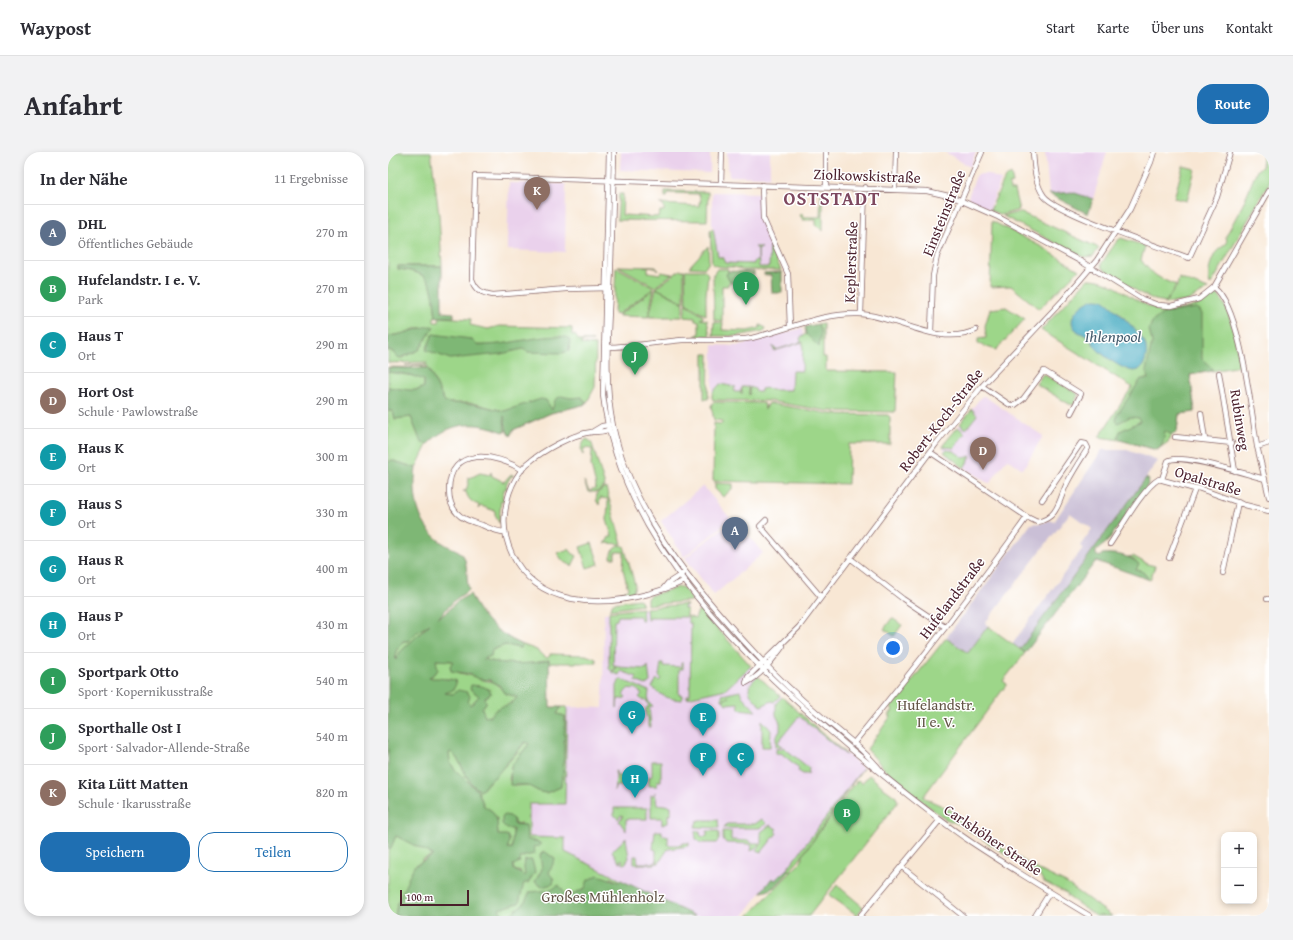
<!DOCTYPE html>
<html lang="de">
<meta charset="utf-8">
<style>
:root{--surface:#fff;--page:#f2f2f3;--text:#2b2b33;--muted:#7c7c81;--line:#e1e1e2;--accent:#1f6fb2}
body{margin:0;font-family:"Gentium Book Plus",serif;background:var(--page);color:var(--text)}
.controls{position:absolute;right:12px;bottom:12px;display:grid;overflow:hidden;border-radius:8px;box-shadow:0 2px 6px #0003}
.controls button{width:36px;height:36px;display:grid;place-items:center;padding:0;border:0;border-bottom:1px solid var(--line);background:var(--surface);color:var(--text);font:20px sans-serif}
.scale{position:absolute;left:12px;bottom:10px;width:69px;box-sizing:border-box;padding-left:4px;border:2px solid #4a1f2b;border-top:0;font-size:11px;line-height:14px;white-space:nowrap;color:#4a1f2b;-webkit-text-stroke:3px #fff;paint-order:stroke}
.you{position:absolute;left:505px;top:496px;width:14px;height:14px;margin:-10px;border:3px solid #fff;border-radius:50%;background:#1a73e8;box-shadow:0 0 0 6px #1a73e833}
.badge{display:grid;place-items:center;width:26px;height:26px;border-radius:50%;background:var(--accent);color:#fff;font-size:13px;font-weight:700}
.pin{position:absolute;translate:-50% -33px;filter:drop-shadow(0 1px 2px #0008)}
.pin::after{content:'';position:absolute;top:21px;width:14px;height:12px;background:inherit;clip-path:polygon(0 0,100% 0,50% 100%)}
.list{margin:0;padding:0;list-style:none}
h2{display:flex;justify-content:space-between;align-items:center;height:52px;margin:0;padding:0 16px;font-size:17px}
h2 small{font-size:13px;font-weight:400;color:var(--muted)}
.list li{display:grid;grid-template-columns:26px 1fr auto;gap:12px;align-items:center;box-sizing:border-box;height:56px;padding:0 16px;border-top:1px solid var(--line)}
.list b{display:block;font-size:15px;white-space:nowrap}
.list p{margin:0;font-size:13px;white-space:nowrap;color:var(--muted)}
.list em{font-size:13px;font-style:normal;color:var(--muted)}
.actions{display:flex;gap:8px;padding:12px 16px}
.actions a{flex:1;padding:9px 0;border:1px solid var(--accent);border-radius:16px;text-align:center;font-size:14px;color:var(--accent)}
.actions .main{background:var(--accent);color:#fff}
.map{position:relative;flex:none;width:881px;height:764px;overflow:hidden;border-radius:16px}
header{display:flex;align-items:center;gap:24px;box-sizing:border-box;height:56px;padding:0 20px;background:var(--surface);border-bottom:1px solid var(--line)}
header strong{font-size:19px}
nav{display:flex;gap:22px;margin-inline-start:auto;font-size:14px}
.intro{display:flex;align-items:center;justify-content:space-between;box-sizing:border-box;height:96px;padding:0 24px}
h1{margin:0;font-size:28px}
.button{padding:10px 18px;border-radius:16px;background:var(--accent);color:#fff;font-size:14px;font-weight:700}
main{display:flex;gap:24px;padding:0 24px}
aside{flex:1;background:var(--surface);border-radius:16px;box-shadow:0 2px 6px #0003}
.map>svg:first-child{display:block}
.built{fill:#ead1ec}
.industrial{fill:#cabfd6}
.green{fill:#9dd689;stroke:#747a5a;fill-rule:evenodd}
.forest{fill:#7eb775;stroke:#646b50;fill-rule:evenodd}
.water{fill:#40a8c0;stroke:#456476}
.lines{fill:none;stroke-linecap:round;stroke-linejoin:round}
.minor-casing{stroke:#876566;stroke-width:6}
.minor{stroke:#fff;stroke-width:4.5}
.labels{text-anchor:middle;stroke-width:3;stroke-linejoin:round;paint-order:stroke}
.street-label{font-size:15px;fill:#4a1f2b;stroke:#fff}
.park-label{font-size:15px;fill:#635647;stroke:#fff}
.water-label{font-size:16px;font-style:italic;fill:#465d6e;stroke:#fff}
.district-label{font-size:19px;font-weight:bold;letter-spacing:1px;fill:#7e485f;stroke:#fff}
</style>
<header>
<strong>Waypost</strong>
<nav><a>Start</a><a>Karte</a><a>Über uns</a><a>Kontakt</a></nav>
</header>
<div class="intro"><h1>Anfahrt</h1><a class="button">Route</a></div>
<main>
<aside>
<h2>In der Nähe<small>11 Ergebnisse</small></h2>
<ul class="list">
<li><span class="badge" style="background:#5c6f8a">A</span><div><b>DHL</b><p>Öffentliches Gebäude</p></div><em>270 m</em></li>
<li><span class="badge" style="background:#2e9e5b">B</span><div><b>Hufelandstr. I e. V.</b><p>Park</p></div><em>270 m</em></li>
<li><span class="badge" style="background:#0f9aa8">C</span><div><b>Haus T</b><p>Ort</p></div><em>290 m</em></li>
<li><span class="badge" style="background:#8d6e63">D</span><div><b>Hort Ost</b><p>Schule · Pawlowstraße</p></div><em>290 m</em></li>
<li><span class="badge" style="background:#0f9aa8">E</span><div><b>Haus K</b><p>Ort</p></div><em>300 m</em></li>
<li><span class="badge" style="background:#0f9aa8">F</span><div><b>Haus S</b><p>Ort</p></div><em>330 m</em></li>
<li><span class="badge" style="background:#0f9aa8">G</span><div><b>Haus R</b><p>Ort</p></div><em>400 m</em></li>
<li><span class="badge" style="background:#0f9aa8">H</span><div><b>Haus P</b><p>Ort</p></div><em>430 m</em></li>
<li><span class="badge" style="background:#2e9e5b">I</span><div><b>Sportpark Otto</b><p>Sport · Kopernikusstraße</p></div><em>540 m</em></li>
<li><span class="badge" style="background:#2e9e5b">J</span><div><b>Sporthalle Ost I</b><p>Sport · Salvador-Allende-Straße</p></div><em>540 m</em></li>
<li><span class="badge" style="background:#8d6e63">K</span><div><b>Kita Lütt Matten</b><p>Schule · Ikarusstraße</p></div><em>820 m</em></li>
</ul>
<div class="actions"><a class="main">Speichern</a><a>Teilen</a></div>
</aside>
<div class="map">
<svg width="881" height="764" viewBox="0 0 881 764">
<rect width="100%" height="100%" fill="#fff"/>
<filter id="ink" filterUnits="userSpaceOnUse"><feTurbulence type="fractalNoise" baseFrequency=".025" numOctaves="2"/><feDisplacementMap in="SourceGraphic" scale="8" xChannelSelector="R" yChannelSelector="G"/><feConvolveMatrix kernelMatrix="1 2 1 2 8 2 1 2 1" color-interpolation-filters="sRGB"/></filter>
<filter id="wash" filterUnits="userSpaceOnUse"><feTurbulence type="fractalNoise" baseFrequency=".012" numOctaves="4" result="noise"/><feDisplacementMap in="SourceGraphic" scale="16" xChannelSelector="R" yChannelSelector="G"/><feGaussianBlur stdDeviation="0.9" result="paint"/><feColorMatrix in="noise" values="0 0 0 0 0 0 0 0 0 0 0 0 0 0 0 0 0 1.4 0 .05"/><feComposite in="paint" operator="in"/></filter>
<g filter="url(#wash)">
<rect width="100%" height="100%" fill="#f8e7d4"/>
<path class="built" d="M233 0H322V21L232 18Z
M339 0H382V25L341 24Z
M557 0H588L582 15Z
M657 0H719L705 47 684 40 661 42Z
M593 22H600L613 28 601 58 582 48 580 45 588 24Z
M121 31 178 32 177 100 119 98Z
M324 40 372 41V63L384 94 382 95V115H370V109L366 112 337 111 330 106 324 73Z
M414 176 416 185 414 244 324 242 325 193 349 194Z
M596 244 655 284 635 317 619 307 602 331 598 330 559 304 555 295 593 245Z
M315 334 343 367 296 405 273 369Z
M346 367 375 401 326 443 297 406Z
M298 452 300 471 316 462 371 525 475 616 401 715 387 728 384 726 355 764H307L177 700 141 686V652H177L179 555 215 556 216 461Z"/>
<path class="industrial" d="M714 298H739L770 309 632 497 624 492 695 396 692 394 704 377 682 361 597 471 600 474 580 501 558 486 643 372 654 371 662 368 666 370Z"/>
<path class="green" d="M0 0H43L51 63 54 114H10V117C46 121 44 132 48 165H46V170H51L52 165 83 167 82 173 100 177 111 174 184 176V183H187L191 189H205H194L193 192 208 193 207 235 198 252 163 261 125 278 122 284 119 279H117L114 258C103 257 91 251 79 251 71 251 65 252 57 250L40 216H0V215L40 216V214L17 213 39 212 38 210 0 211V198L4 199 8 204 15 206 21 202 31 198 46 175 29 176 14 182 0 184Z
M875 0H881V31L827 126 822 133C819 122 822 108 829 99 832 96 836 94 839 91L838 84 855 52 869 18 874 15Z
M795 14 807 17 799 49 786 46Z
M623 22 625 31 621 32 622 38H626L631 58 613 63 602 58 617 26Z
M277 39 320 40 319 69 229 68 231 42H235L234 63 271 65 272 59H276V54L272 52 311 54V50H313L311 42 280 41 279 45H277Z
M433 42H435V79L428 73V68H415L412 63 414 61 415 65H432Z
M632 60 711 96 705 104 695 105 615 64Z
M604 69 654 95 691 118 651 157 623 134 602 135Z
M325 76 330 105H334L337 111 366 112V109L370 108V97L367 95H373L374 96 370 97 371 115H381L382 95 384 94 383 96 393 118H354C347 112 333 118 324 112L322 78Z
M733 86 757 94 753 108C763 122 772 127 788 133L778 150 767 148 752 141 714 116 713 112 729 89Z
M320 94 321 110 317 116 301 115Z
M230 114 268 115 271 119 268 116 260 115V120L272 122 273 120 284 122 267 135Z
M228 115 266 136 229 163 226 162Z
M329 117H340C340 123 338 126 343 131H340V134H334V169L326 168 325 123Z
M292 118H296V150L268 136Z
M297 118H316L320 122 318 143V163L313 161 298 151Z
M791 126 820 137 799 149 776 152 789 134Z
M700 127C732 126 751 163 789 158 798 157 807 154 816 150 820 147 824 143 828 141 844 156 848 194 852 214L802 223 807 260 791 262 789 279 784 283 780 290 769 298 732 288 711 285 744 235 653 178ZM724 156 732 161 756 189 745 219C733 215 719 207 710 198 702 190 702 183 690 180L685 172Z
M268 136 296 151 294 165H261Z
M266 137 260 165 231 164V163Z
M298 152 315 164V166L312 167 319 168 322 184H307L311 182V169H307V166L296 165Z
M618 155 637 167 608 198 590 192V187L598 186 597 174 602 157Z
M326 170 335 171 334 178 359 179 372 176V173L378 176 376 179 348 184H325Z
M435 171V205H438V219L509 220 507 260 440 259 381 249 325 248C321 242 328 237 332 232L348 235 346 236V240H353V237L354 242V235H361V243L362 235 367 237 368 240H373V237L379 236 383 238H403L404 219H414L415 190 386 199 385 194 388 198 413 190 412 186 418 182 431 195 430 172Z
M316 202H321L320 247H316Z
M0 220 32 225 36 228V235C27 242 10 237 0 235Z
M655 222 690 242 686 253 681 252 648 232Z
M325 250 376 251 377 258 380 251 444 262 500 263 502 265V292H461L460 332 325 329 326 271 334 272V269L326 268 323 254Z
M584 257 589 263 578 277 572 272Z
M2 258 6 260 7 267 23 265 32 288 39 293 28 316 3 308 0 311V259Z
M570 275 577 281 566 296 555 295V293Z
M198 287 201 288 204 292 217 334 209 340H200L196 329 201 339 207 337 208 334 203 314 204 297 196 296 195 303C191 298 194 292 198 287Z
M558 298 566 299 576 306 583 304 576 316 556 300Z
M103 320 104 324 116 330 123 322 126 324H123L118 333 120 337 117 336 114 345 117 347 116 349 113 348 111 371 107 363V359L93 354 90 357 91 353C84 351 80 347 78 340L75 339H78L81 328 80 325 82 326 92 321 102 323Z
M327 331 345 332V336L335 345 327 337Z
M216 336H218L234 392 216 391 220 388V386L224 384 219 368 220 347 212 346 211 353 208 348 209 341Z
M204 391 211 412 199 416 192 395Z
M230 393 236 394 247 433 245 440 237 442 231 441 240 437 235 417 236 400H227V406H223L224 399Z
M181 397 184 401 189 404 184 414 175 409 169 401Z
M745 404 759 412 767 414 762 428 754 419H749L746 407 740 405Z
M291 435H294L304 447 303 449 259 453V447L261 444Z
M250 447 253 448 254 453 221 458 225 451Z
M298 452 299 454H296V457H299V465H261V468H259L258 456Z
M254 456 255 468H253L252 464H230L229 468 226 469 225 513H228L224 520 221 516V460Z
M313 458 363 514 338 537 299 546V543H302L303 471H300V464L307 467 310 459Z
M504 466 514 473 506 484 496 477Z
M43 471 12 500 8 508C5 498 11 497 15 489H20L29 480Z
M600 474 637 501 615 529 619 532 535 645C546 651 559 655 569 662L568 667 647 716 678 731 724 764H708L679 744 680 742 656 730 652 724 571 672 557 667 517 636 498 619 479 597 503 564 501 563 505 558 503 555 558 486 580 501Z
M133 492 149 498 150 500 159 506 162 504V502L198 503 208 507V511H161V508C143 514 112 512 94 507L103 504 104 498 117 493 132 496Z
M47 508 66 509 70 521C78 522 82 523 89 526 103 532 106 525 116 541L129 545C122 556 109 554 102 564L96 565 94 556 98 551 97 546 103 541 101 537 91 544 83 553 65 542 56 541 63 527H40L45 523Z
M273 511H275V514L293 515V511H295V517H291V543H294V548C280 547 273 544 264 535L269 527 271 529 273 526 271 524Z
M229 513 230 515 258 517 260 514 262 530 258 533 247 529 249 525 233 519 231 523 225 521Z
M369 525H371L392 544 386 550 384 549 373 554C363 543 354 538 369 525Z
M232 527 261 539 260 549 265 554 261 555 263 575H260V565L258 564V556L261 553 258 548H254L251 545 254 542 247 536 244 538 241 536 235 542 238 545 235 547H230L229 556V534Z
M352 539 354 544 368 559 351 557 350 551 338 552 335 548 341 545 334 548V543Z
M394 545 458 602V603L411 564 390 590 394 594 388 595V585L392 579V571L388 563V551Z
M173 555H179L177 652H141V685L177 686V700L233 728 231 730 223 726 136 764H116L106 752 133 720 126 718 125 713 133 706 141 702 139 687 133 671 126 672 125 667 122 664 125 677 124 697 120 696 121 687 110 684 109 668 104 659 96 654 90 639 67 618 62 610 61 601 63 600C76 610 76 631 93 639 107 622 124 609 137 590L141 592 123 614 121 628 127 634 139 633 152 640 158 641 172 635 175 627 177 564 169 562Z
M374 568 383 578 382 595H374Z
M395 595 421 616 420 622H415L410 619 411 616 393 601 390 602 388 601V597H393Z
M264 609H273V629H269V634H261V625L264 624Z
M475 616 412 707 401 720 399 717Z
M227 619H228L229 624H248V634H228L226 639 228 626Z
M481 623 494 634 495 637H497L508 645 510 650 421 764H360L413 710 416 701 468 630 470 628 474 631Z
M267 640 269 652 283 654V663H280V671L274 673V666H263V643H267Z
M226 656H259V667H238V679L231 669 235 664 233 663 230 667 226 663Z
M374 667 379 672 371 676H335L339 672H367Z
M312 668H330L331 676 307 675 309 669Z
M382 673 389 677 387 679 389 681 373 701 368 698 373 693V680Z
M267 679H274V683L280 685V693H294L295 691H301V694L280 697 270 712 269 707 268 712H246V704H249L250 711H268V698L265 697Z
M307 679H312V683L315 685 319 684V679H331V688L328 691H312L308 687Z
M335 679H343V688L362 689V691H371V693L363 699 364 694 361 692 338 691 335 687Z
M8 683 45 703 35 707 9 752 7 764H0V699Z
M238 686 241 706 237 712 234 711 235 708H232L233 711 231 710 224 699Z
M449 733 475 755 469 763 441 743Z"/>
<path class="forest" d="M684 40 705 47 700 62 661 42Z
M10 114H54V160L66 161V165H48C44 132 46 121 10 117Z
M340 119 366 120V123H362V132L343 131 338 123Z
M394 120V141H384L383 123H376V121Z
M808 156 812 158 814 162V207L824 216V219L802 223 807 260 791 262 789 279 784 283 777 279C776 286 776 294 769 298L732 288 730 284 732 279 753 269 751 266 742 265 730 271 728 269 729 263 753 227H760L758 219 764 190 761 178 764 170 774 162Z
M430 172 433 180 431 195 418 182 417 175Z
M43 174 46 175 31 198 12 206 8 204 4 199 0 198V184C15 183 28 176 43 174Z
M45 182 83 187 89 193C96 193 104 193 111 192 124 191 170 180 180 186L182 189 181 199 174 201 140 200 135 197 113 202 62 207 38 198Z
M0 216H40L57 250 62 251 86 252 116 259 153 247 158 248 164 258 167 248 173 244 183 246 194 245 198 252 163 261 125 278 122 284 119 279 116 264 117 279 115 280C87 268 60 270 39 293L32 288 23 265 7 267 5 259H0V235L21 238H30L36 235V228L22 223 0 220Z
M3 308 28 316C24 346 30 377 58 393 63 396 73 398 76 405 80 415 78 428 81 438L68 447 50 466 59 460 68 450 82 442C93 466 109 481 133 492L132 496 117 493 104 498 103 504 95 507C113 513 143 513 161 508L162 555H173L169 562 177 564 175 627 173 631V635L158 641 152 640 139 633H122L123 614 141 592 137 590 107 625 101 629 93 639C76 631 76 610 63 600L61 601 62 610 67 618 90 639 96 654 104 659 109 668 110 683H119L121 687 120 696 124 697 125 677H119L114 672V666L116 663 122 664 126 668V672L138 673 139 687 152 691V694L145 695 147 698 146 702 133 705 132 710 125 713 126 718 137 724 136 716 137 708H144L147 720 140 731H136L131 751 111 757 116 764H7L9 752 26 714 45 703 8 684 2 698 0 697V311ZM42 472 12 500 8 508C5 498 11 497 15 489H20L29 480ZM48 508 65 509 62 514 63 519 81 522 91 527 102 528 111 533 116 541 129 545C121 558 113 549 102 564L97 565 94 556 98 551 97 546 103 541C99 533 90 534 83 533L82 537 91 544 83 553 80 551 82 544 79 540 70 538 65 542 57 541 65 538 68 532 67 528 49 526H41L50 518Z
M758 326 761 328C759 340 748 351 739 358L738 364 719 390 708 399V403L712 405 714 402C727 401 741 403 751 412L748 418 754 419 762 428 708 409 637 501 632 497Z
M156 699 167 707 161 721 166 727 165 732 154 735 147 730 154 717 152 703Z
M399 717 401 720C393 728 385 740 373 740L384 726 387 728Z
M210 723 231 730 233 728 307 764H120L136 751 142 740 163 738 171 733 179 745 197 736 200 728Z"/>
<path class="water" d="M706 147C709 147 712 147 715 148 725 154 753 182 757 191 760 199 758 212 752 217 743 225 717 205 710 198 706 195 705 189 701 186 697 182 692 182 688 178 676 166 694 151 706 147Z"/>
</g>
<g filter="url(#ink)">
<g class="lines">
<defs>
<path id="minor" d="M221 0 215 243C232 391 361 511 469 602 506 632 543 663 583 690 622 716 662 740 702 764
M226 0C225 46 224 92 222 137 220 182 216 230 225 274 244 361 306 436 365 499 386 522 409 544 433 564 454 582 477 598 494 620
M645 0C646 14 647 32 656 44 669 61 775 96 801 106L829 45 842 0
M333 31 334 0
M374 33 375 66 400 122 402 175
M438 34V0
M507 36 508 0
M826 135C853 155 863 259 869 294 873 311 877 328 881 345
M222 136 178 137 105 143C93 141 88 138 84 127L87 24 539 39 565 45 610 65 694 110 754 147 770 153 783 154 811 147 826 135 881 39
M473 162 477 35
M543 180 545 124 549 104 594 0
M219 195C244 195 269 190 294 188 317 187 341 190 364 186 399 178 433 161 470 162 507 163 551 196 588 178
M831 221 847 319
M594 234 622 253H627L635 247 656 219 693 242 683 261
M813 261 817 288
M221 277C216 281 210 279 204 280 184 282 154 299 139 312 126 325 119 343 117 361 115 375 118 389 124 402 149 455 212 455 260 442 273 438 286 435 297 428
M204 280 214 274 221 273
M787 285 844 291
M869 295 881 291
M542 300 639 365 649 370C671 366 671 347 679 331 685 319 693 307 700 296L698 292 693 291 654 348
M774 327 780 309C791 300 860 323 877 327
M378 368 372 374 433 445
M117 380C109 380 101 376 94 373 85 370 75 368 69 361 63 355 61 346 61 338 61 294 108 301 134 318
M722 392C733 376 755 336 771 327L807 337 810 336 857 353 881 359
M462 406 515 447 557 475
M781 406 807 337
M835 421 850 350
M275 437 280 431 294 422
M879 447H881
M358 531 360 525 365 520 411 475 548 292 594 234 675 148 709 108 742 57 763 10 766 0
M358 531C373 524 385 507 395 494
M465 592C525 518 584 443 639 365
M514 715 575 764
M472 764 552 668
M647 764 662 740"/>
</defs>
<use href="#minor" class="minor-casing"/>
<use href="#minor" class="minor"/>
</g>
</g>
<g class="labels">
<g class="street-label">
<text transform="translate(479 24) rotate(2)" y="5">Ziolkowskistraße</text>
<text transform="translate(556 61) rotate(-68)" y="5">Einsteinstraße</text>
<text transform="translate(463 110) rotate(-88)" y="5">Keplerstraße</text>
<text transform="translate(553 268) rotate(-52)" y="5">Robert-Koch-Straße</text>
<text transform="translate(852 268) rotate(81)" y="5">Rubinweg</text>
<text transform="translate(820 329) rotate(17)" y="5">Opalstraße</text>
<text transform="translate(564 446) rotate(-53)" y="5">Hufelandstraße</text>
<text transform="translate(605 688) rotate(34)" y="5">Carlshöher Straße</text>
</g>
<g class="park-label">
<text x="548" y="558">Hufelandstr.<tspan x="548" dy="17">II e. V.</tspan></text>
<text x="215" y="750">Großes Mühlenholz</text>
</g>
<g class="water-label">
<text x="725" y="190">Ihlenpool</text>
</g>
<g class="district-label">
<text x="444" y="53">OSTSTADT</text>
</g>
</g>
</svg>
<div class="controls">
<button>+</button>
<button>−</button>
</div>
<div class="scale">100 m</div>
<div class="you"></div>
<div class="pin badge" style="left:347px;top:398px;background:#5c6f8a">A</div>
<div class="pin badge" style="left:459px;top:680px;background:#2e9e5b">B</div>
<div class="pin badge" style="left:353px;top:624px;background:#0f9aa8">C</div>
<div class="pin badge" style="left:595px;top:318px;background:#8d6e63">D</div>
<div class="pin badge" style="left:315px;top:584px;background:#0f9aa8">E</div>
<div class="pin badge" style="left:315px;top:624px;background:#0f9aa8">F</div>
<div class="pin badge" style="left:244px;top:582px;background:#0f9aa8">G</div>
<div class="pin badge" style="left:247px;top:646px;background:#0f9aa8">H</div>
<div class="pin badge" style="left:358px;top:153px;background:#2e9e5b">I</div>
<div class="pin badge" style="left:247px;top:223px;background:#2e9e5b">J</div>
<div class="pin badge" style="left:149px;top:58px;background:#8d6e63">K</div>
</div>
</main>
